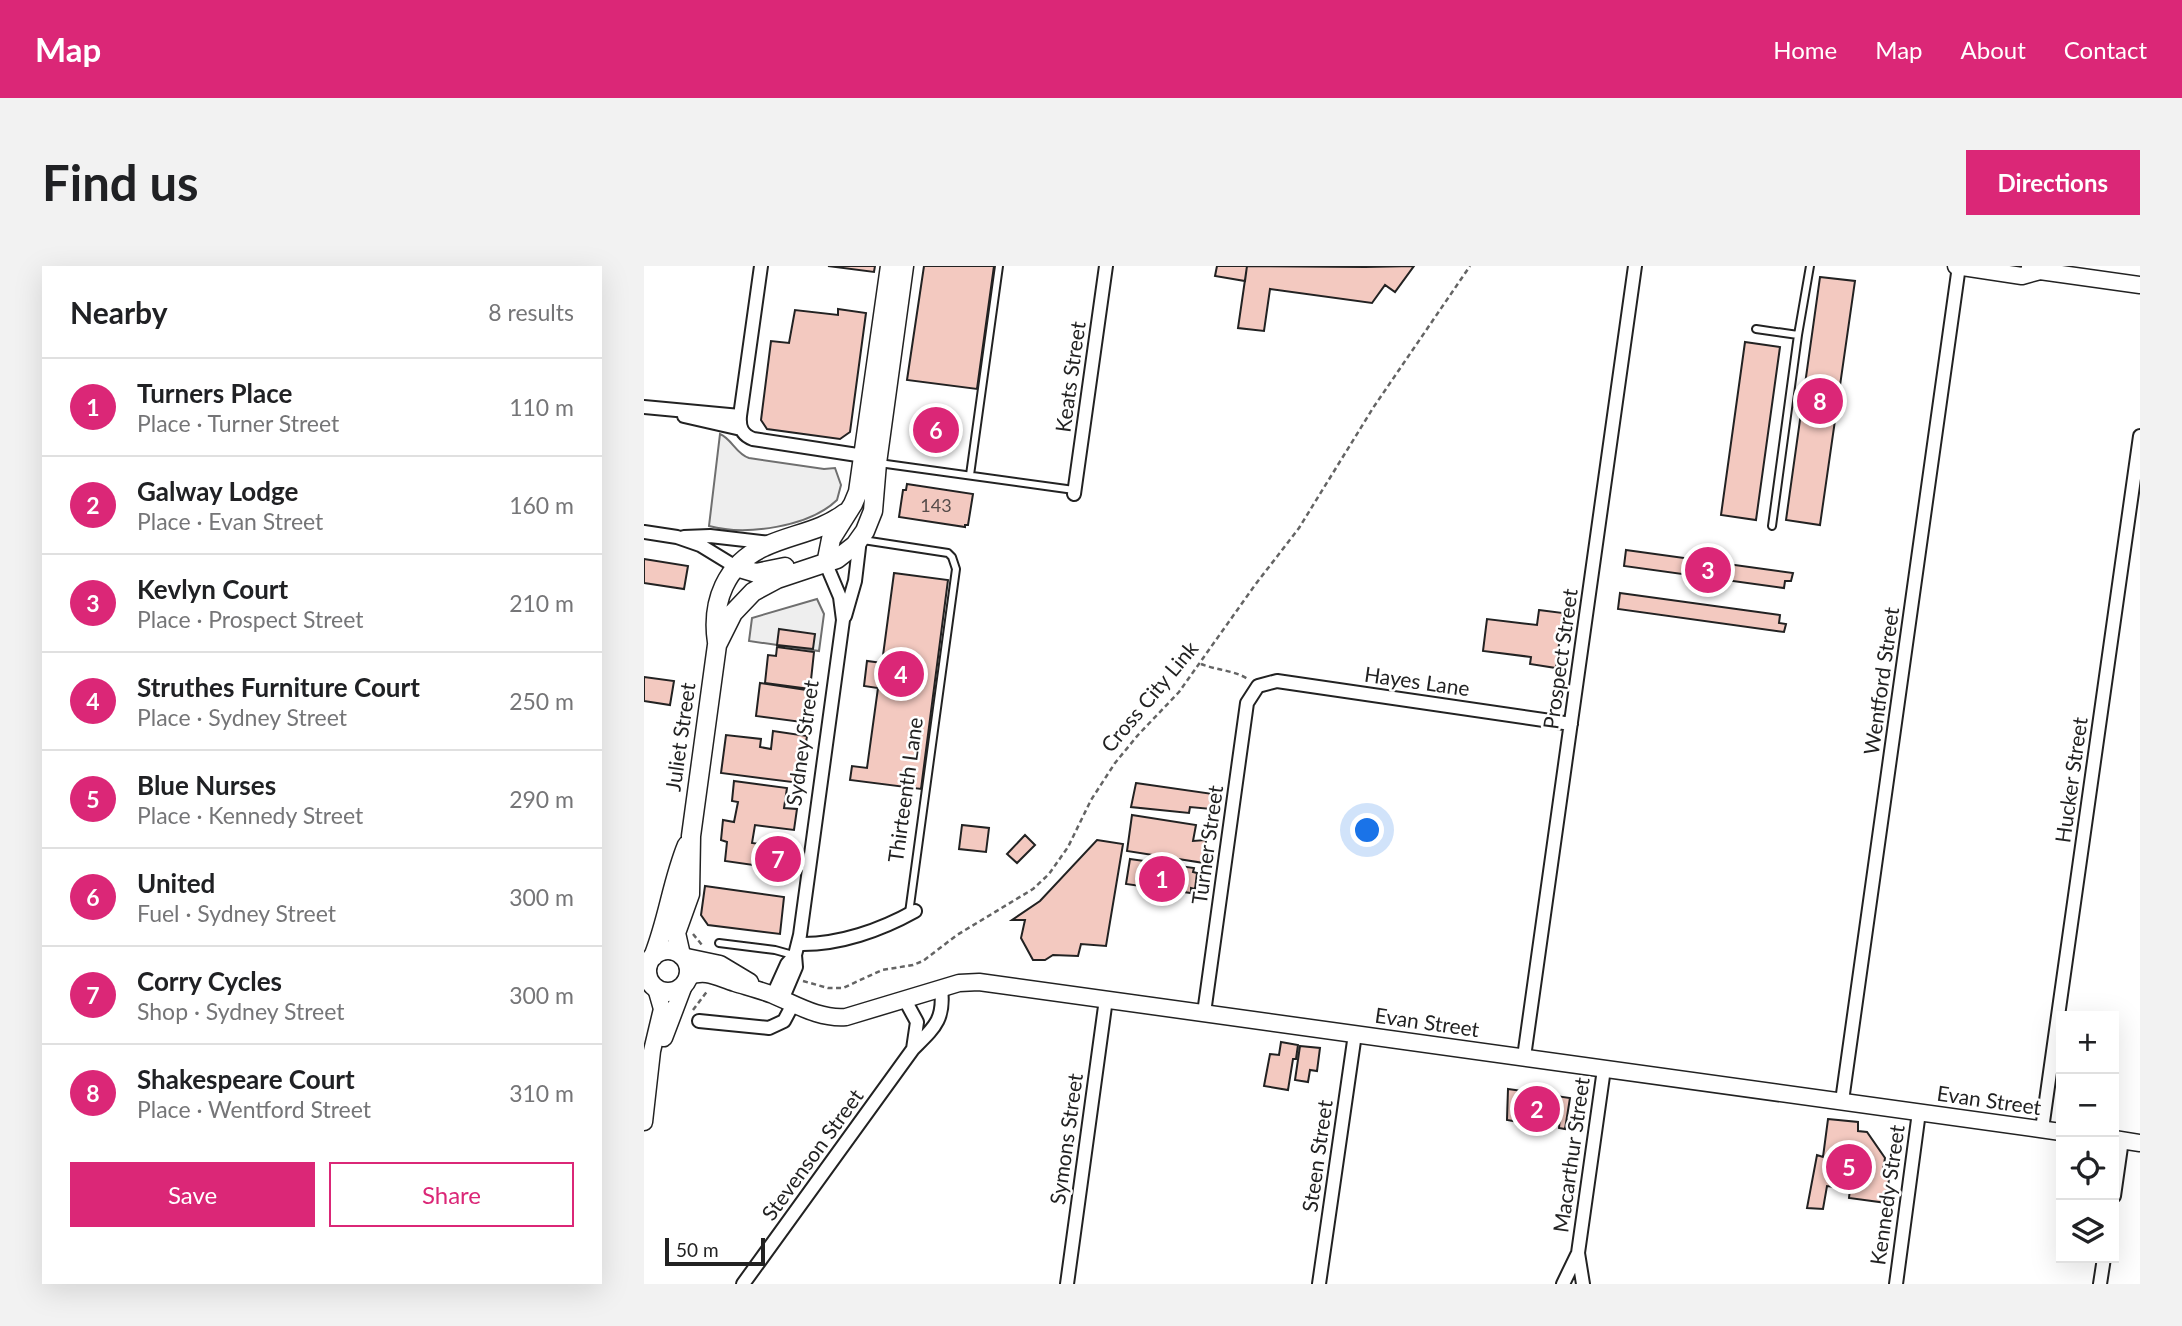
<!DOCTYPE html>
<meta charset="utf-8">
<style>
:root{--surface:#fff;--page:#f2f2f2;--text:#202124;--muted:#757577;--line:#e0e0e0;--accent:#db2777}
body{margin:0;font-family:Lato,sans-serif;background:var(--page);color:var(--text)}
.controls{position:absolute;right:21px;bottom:21px;display:grid;overflow:hidden;border-radius:0px;box-shadow:0 7px 28px #0002}
.controls button{width:63px;height:63px;display:grid;place-items:center;padding:0;border:0;border-bottom:2px solid var(--line);background:var(--surface);color:var(--text);font:35px sans-serif}
.scale{position:absolute;left:21px;bottom:18px;width:100px;box-sizing:border-box;padding-left:7px;border:4px solid #222;border-top:0;font-size:19px;line-height:24px;white-space:nowrap;color:#222;-webkit-text-stroke:5px #fff;paint-order:stroke}
.you{position:absolute;left:724px;top:565px;width:24px;height:24px;margin:-18px;border:5px solid #fff;border-radius:50%;background:#1a73e8;box-shadow:0 0 0 10px #1a73e833}
.badge{display:grid;place-items:center;width:46px;height:46px;border-radius:50%;background:var(--accent);color:#fff;font-size:23px;font-weight:700}
.pin{position:absolute;translate:-50% -50%;border:4px solid #fff;box-shadow:0 2px 7px #0006}
.list{margin:0;padding:0;list-style:none}
h2{display:flex;justify-content:space-between;align-items:center;height:91px;margin:0;padding:0 28px;font-size:30px}
h2 small{font-size:23px;font-weight:400;color:var(--muted)}
.list li{display:grid;grid-template-columns:46px 1fr auto;gap:21px;align-items:center;box-sizing:border-box;height:98px;padding:0 28px;border-top:2px solid var(--line)}
.list b{display:block;font-size:26px;white-space:nowrap}
.list p{margin:0;font-size:23px;white-space:nowrap;color:var(--muted)}
.list em{font-size:23px;font-style:normal;color:var(--muted)}
.actions{display:flex;gap:14px;padding:21px 28px}
.actions a{flex:1;padding:16px 0;border:2px solid var(--accent);border-radius:0px;text-align:center;font-size:24px;color:var(--accent)}
.actions .main{background:var(--accent);color:#fff}
.icon{flex:none;width:38px;height:38px;fill:none;stroke:currentColor;stroke-width:2;stroke-linecap:round;stroke-linejoin:round}
.map{position:relative;flex:none;width:1496px;height:1018px;overflow:hidden;border-radius:0px}
header{display:flex;align-items:center;gap:42px;box-sizing:border-box;height:98px;padding:0 35px;background:var(--accent);color:#fff}
header strong{font-size:33px}
nav{display:flex;gap:38px;margin-inline-start:auto;font-size:24px}
.intro{display:flex;align-items:center;justify-content:space-between;box-sizing:border-box;height:168px;padding:0 42px}
h1{margin:0;font-size:49px}
.button{padding:18px 32px;border-radius:0px;background:var(--accent);color:#fff;font-size:24px;font-weight:700}
main{display:flex;gap:42px;padding:0 42px}
aside{flex:1;background:var(--surface);border-radius:0px;box-shadow:0 7px 28px #0002}
.map>svg:first-child{display:block}
.green{fill:#eee;stroke:#6f6f6f;stroke-width:2}
.building{fill:#f3c9c0;stroke:#222;stroke-width:2}
.lines{fill:none;stroke-linecap:round;stroke-linejoin:round}
.service-casing{stroke:#222;stroke-width:10}
.minor-casing{stroke:#222;stroke-width:16}
.tertiary-casing{stroke:#222;stroke-width:19}
.secondary-casing{stroke:#222;stroke-width:21}
.path{stroke:#646464;stroke-width:2.5;stroke-dasharray:5 3.5;stroke-linecap:butt}
.service{stroke:#fff;stroke-width:6}
.minor{stroke:#fff;stroke-width:12}
.tertiary{stroke:#fff;stroke-width:16}
.secondary{stroke:#fff;stroke-width:18}
.labels{text-anchor:middle;stroke-width:5;stroke-linejoin:round;paint-order:stroke}
.number-label{font-size:18px;fill:#564c4a}
.street-label{font-size:21px;fill:#222;stroke:#fff}
</style>
<header>
<strong>Map</strong>
<nav><a>Home</a><a>Map</a><a>About</a><a>Contact</a></nav>
</header>
<div class="intro"><h1>Find us</h1><a class="button">Directions</a></div>
<main>
<aside>
<h2>Nearby<small>8 results</small></h2>
<ul class="list">
<li><span class="badge">1</span><div><b>Turners Place</b><p>Place · Turner Street</p></div><em>110 m</em></li>
<li><span class="badge">2</span><div><b>Galway Lodge</b><p>Place · Evan Street</p></div><em>160 m</em></li>
<li><span class="badge">3</span><div><b>Kevlyn Court</b><p>Place · Prospect Street</p></div><em>210 m</em></li>
<li><span class="badge">4</span><div><b>Struthes Furniture Court</b><p>Place · Sydney Street</p></div><em>250 m</em></li>
<li><span class="badge">5</span><div><b>Blue Nurses</b><p>Place · Kennedy Street</p></div><em>290 m</em></li>
<li><span class="badge">6</span><div><b>United</b><p>Fuel · Sydney Street</p></div><em>300 m</em></li>
<li><span class="badge">7</span><div><b>Corry Cycles</b><p>Shop · Sydney Street</p></div><em>300 m</em></li>
<li><span class="badge">8</span><div><b>Shakespeare Court</b><p>Place · Wentford Street</p></div><em>310 m</em></li>
</ul>
<div class="actions"><a class="main">Save</a><a>Share</a></div>
</aside>
<div class="map">
<svg width="1496" height="1018" viewBox="0 0 1496 1018">
<rect width="100%" height="100%" fill="#fff"/>
<path class="green" d="M76 168C88 173 92 188 105 192L180 203 191 202 197 219 193 234C165 261 102 270 65 260Z
M173 333 180 348 175 385 105 375 108 352Z"/>
<path class="building" d="M184 0H231L230 6Z
M280 0H350L333 123 263 114Z
M573 0H603L601 15 571 10Z
M603 0 721 1 770 0 751 26 741 19 728 37 626 23 620 65 594 62Z
M1176 11 1211 15 1176 259 1142 254Z
M194 43 222 47 206 166 196 173 123 163 117 154 127 75 145 77 151 44 194 49Z
M1101 76 1136 81 1112 254 1077 249Z
M263 218 329 228 324 259H321V261L255 251 259 224H262Z
M982 284 1149 307 1147 315H1141L1140 322 980 300Z
M0 293 44 300 40 323 0 317Z
M250 307 304 314 277 523 206 514 208 500 223 502 234 422 220 420 223 395 238 397Z
M976 327 1136 349 1135 357 1142 358 1140 366 974 343Z
M895 344 919 347 912 402 886 398 887 391 839 385 843 353 893 359Z
M135 363 171 368 169 383 133 379Z
M133 381 170 386 166 423 121 417 124 389 132 390Z
M0 411 30 415 26 439 0 435Z
M116 417 169 425 165 457 112 450Z
M129 465 163 470 156 517 77 507 82 469 117 473 116 481 127 483Z
M90 515 143 522 140 542 153 543 150 564 111 559 108 577 147 583 144 604 81 595 83 576 77 574 79 554 90 556 94 536 88 535Z
M492 517 569 528 567 543 546 541 545 547 487 541Z
M488 549 552 559 549 575 562 574 560 597 483 585Z
M318 559 345 562 342 586 315 583Z
M381 569 391 579 373 597 363 588Z
M453 574 479 578 462 680 437 678 434 690 409 689 401 694H389L377 672 381 654H368L396 635Z
M486 593 550 602 549 606 553 607 551 623 547 622V627L482 618Z
M61 620 140 631 136 668 64 659 57 649Z
M637 776 654 779 652 793H649L644 824 620 820 626 788 635 789Z
M656 780 676 782 673 805 666 804 664 816 651 814Z
M864 823 926 832 921 863 915 862 916 851 911 850 910 861 898 859 899 848H894L893 859 880 857 882 846 877 845 875 856 863 854Z
M1184 853 1214 856V865L1223 866 1241 892 1238 910 1245 911 1243 937 1205 932 1206 923 1183 920 1179 943 1163 942 1173 889 1179 891Z"/>
<g class="lines">
<defs>
<path id="service" d="M1112 63 1154 69
M235 197 430 224
M326 209 355 0
M1128 260 1154 69 1166 0
M219 274 304 287 308 291 312 303 265 647
M75 677 131 684 149 689"/>
<path id="minor" d="M117 0 96 150C95 161 98 169 109 173L220 190
M0 141 96 150
M40 150 97 163
M430 228 462 0
M0 266 33 271 56 279 92 301
M40 271 66 270 127 277
M201 350 211 315 216 273
M155 678C195 679 237 664 271 645
M129 729 143 698 151 689
M138 734 152 701 151 689 156 669 199 354 196 331 182 298
M261 734 273 756 269 783
M560 747 603 437 614 420 633 415 927 458
M55 755 125 762 140 755 149 738
M880 791 991 0
M1198 835 1315 0
M1398 863 1496 170
M1470 930 1478 874
M99 1018 269 783C290 762 301 754 297 722
M423 1018 462 733
M675 1018 711 768
M919 1018 933 989
M939 1018 934 987 960 803
M1252 1018 1275 846
M1456 1018 1460 992"/>
<path id="tertiary" d="M1312 0 1378 10 1396 5
M1386 0 1396 5 1496 19
M38 690 76 698 106 716
M44 711C62 703 74 712 91 717 104 721 116 724 129 729 153 739 175 753 202 751L315 717 335 716 1417 866
M20 772 42 714
M0 856 8 785 18 743 12 722
M1470 873 1496 877"/>
<path id="secondary" d="M182 298 187 273 209 238 214 226 246 0
M92 301 112 307 141 301
M73 376C67 336 82 298 120 281 147 268 176 266 201 247
M3 705a21 21 0 1 1 42 0a21 21 0 1 1-42 0Z
M37 689 32 667 46 628 47 570 73 379 89 347 109 326 133 313 193 293 211 279 221 265 229 245 233 197 260 0
M9 691C24 654 28 615 43 579"/>
</defs>
<use href="#service" class="service-casing"/>
<use href="#minor" class="minor-casing"/>
<use href="#tertiary" class="tertiary-casing"/>
<use href="#secondary" class="secondary-casing"/>
<path class="path" d="M557 398C572 404 594 405 605 414
M49 668 58 679
M159 715 184 722H199L238 704 269 699 279 695 313 669 389 623 405 608 424 581 447 534 471 497 494 469 535 426 611 319 655 262 729 142 826 0
M49 744 64 724"/>
<use href="#service" class="service"/>
<use href="#minor" class="minor"/>
<use href="#tertiary" class="tertiary"/>
<use href="#secondary" class="secondary"/>
</g>
<g class="labels">
<g class="number-label">
<text x="292" y="246">143</text>
</g>
<g class="street-label">
<text transform="translate(427 111) rotate(-82)" y="7">Keats Street</text>
<text transform="translate(917 393) rotate(-82)" y="7">Prospect Street</text>
<text transform="translate(1238 415) rotate(-82)" y="7">Wentford Street</text>
<text transform="translate(773 416) rotate(8)" y="7">Hayes Lane</text>
<text transform="translate(506 431) rotate(-50)" y="7">Cross City Link</text>
<text transform="translate(37 471) rotate(-82)" y="7">Juliet Street</text>
<text transform="translate(159 477) rotate(-82)" y="7">Sydney Street</text>
<text transform="translate(1428 514) rotate(-82)" y="7">Hucker Street</text>
<text transform="translate(262 524) rotate(-82)" y="7">Thirteenth Lane</text>
<text transform="translate(564 579) rotate(-82)" y="7">Turner Street</text>
<text transform="translate(783 757) rotate(8)" y="7">Evan Street</text>
<text transform="translate(1345 835) rotate(8)" y="7">Evan Street</text>
<text transform="translate(423 873) rotate(-82)" y="7">Symons Street</text>
<text transform="translate(169 889) rotate(-54)" y="7">Stevenson Street</text>
<text transform="translate(928 889) rotate(-82)" y="7">Macarthur Street</text>
<text transform="translate(674 890) rotate(-82)" y="7">Steen Street</text>
<text transform="translate(1244 929) rotate(-82)" y="7">Kennedy Street</text>
</g>
</g>
</svg>
<div class="controls">
<button>+</button>
<button>−</button>
<button><svg class="icon" aria-label="locate" viewBox="0 0 24 24"><circle cx="12" cy="12" r="6"/><path d="M12 2v4M12 18v4M2 12h4M18 12h4"/></svg></button>
<button><svg class="icon" aria-label="layers" viewBox="0 0 24 24"><path d="M12 4l9 5-9 5-9-5zM3 14l9 5 9-5"/></svg></button>
</div>
<div class="scale">50 m</div>
<div class="you"></div>
<div class="pin badge" style="left:518px;top:613px">1</div>
<div class="pin badge" style="left:893px;top:843px">2</div>
<div class="pin badge" style="left:1064px;top:304px">3</div>
<div class="pin badge" style="left:257px;top:408px">4</div>
<div class="pin badge" style="left:1205px;top:901px">5</div>
<div class="pin badge" style="left:292px;top:164px">6</div>
<div class="pin badge" style="left:134px;top:593px">7</div>
<div class="pin badge" style="left:1176px;top:135px">8</div>
</div>
</main>
